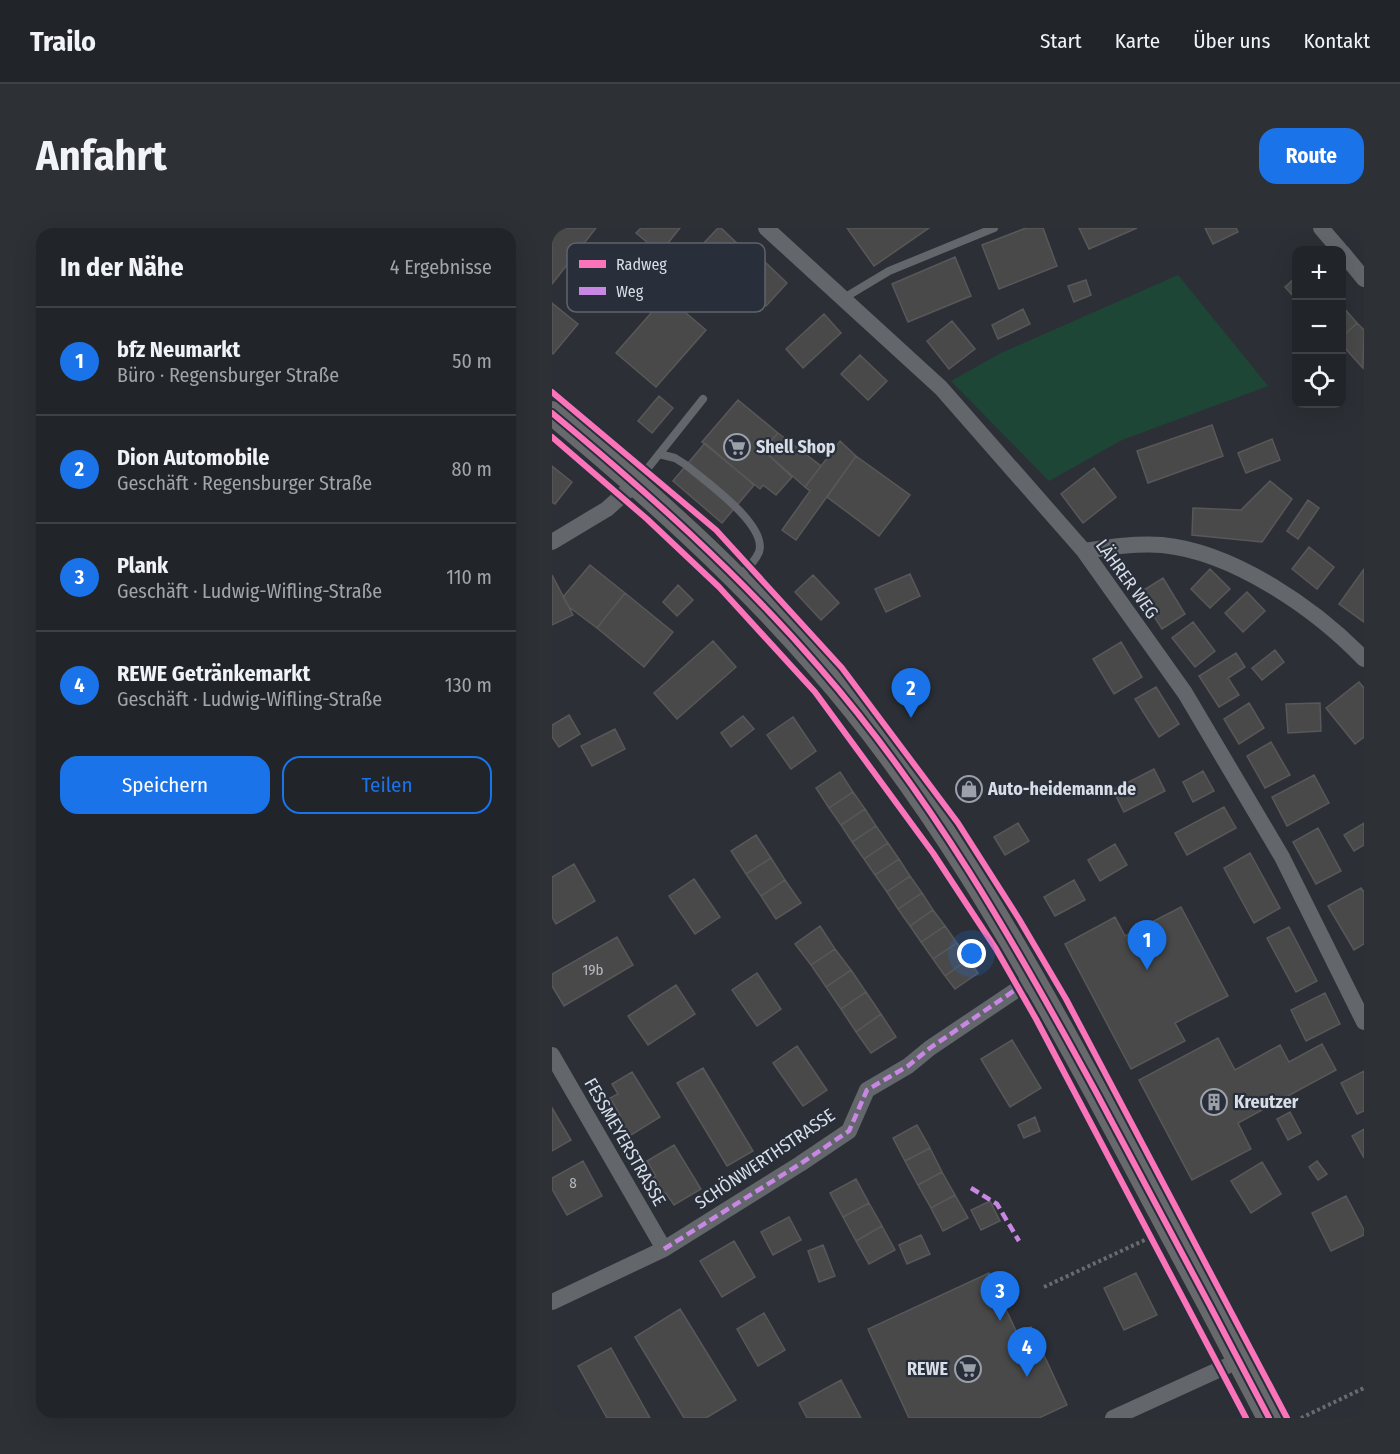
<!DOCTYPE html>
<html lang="de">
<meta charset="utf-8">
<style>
:root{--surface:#212428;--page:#2d3034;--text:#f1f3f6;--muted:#a2a4a8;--line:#3e4145;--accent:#1a73e8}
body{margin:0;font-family:"Fira Sans Condensed",sans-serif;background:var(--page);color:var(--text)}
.controls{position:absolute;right:18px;top:18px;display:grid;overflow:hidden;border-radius:12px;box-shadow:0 6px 24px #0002}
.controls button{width:54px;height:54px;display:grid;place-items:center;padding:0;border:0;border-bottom:2px solid var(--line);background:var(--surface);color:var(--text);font:30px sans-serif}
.you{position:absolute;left:420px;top:726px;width:21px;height:21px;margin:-15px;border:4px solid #fff;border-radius:50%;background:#1a73e8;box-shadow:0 0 0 9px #1a73e833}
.badge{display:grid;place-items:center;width:39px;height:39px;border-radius:50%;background:var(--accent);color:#fff;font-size:20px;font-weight:700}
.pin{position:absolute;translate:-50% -50px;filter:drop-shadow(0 2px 3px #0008)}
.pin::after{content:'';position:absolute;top:32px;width:21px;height:18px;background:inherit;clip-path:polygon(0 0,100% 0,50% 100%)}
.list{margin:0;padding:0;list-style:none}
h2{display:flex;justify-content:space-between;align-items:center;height:78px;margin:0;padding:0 24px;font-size:26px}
h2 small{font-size:20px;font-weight:400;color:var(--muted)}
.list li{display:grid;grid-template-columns:39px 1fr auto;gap:18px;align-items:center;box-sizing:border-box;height:108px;padding:0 24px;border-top:2px solid var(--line)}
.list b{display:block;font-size:22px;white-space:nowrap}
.list p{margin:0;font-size:20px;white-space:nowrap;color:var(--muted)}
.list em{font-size:20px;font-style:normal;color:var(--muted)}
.actions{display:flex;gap:12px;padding:18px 24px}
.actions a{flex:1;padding:14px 0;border:2px solid var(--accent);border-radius:18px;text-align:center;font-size:21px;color:var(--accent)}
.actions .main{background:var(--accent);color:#fff}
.icon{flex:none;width:33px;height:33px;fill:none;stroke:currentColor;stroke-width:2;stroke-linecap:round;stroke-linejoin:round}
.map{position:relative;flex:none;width:812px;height:1190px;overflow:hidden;border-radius:18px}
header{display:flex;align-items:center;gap:36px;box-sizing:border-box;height:84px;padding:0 30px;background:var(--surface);border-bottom:2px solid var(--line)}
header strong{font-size:28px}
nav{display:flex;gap:33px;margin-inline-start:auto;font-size:21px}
.intro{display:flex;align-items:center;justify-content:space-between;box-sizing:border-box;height:144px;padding:0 36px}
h1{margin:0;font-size:42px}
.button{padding:15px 27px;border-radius:18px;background:var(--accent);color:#fff;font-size:21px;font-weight:700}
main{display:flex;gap:36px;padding:0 36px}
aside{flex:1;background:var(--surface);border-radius:18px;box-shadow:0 6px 24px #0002}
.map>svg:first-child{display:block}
.green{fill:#1e4636}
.building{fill:#4a494a;stroke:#585759;stroke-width:1.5}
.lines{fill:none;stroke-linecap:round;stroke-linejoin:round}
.path{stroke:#686c70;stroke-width:4;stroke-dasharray:3 3;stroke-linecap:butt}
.service{stroke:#63666b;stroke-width:8}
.minor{stroke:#63666b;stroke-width:16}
.secondary{stroke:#68696c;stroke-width:24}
.quiet{stroke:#c787e3;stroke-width:4.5;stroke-dasharray:9 4.5;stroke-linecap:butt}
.cycleway-casing{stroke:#282f3a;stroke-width:10}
.cycleway{stroke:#fb73b8;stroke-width:6}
.labels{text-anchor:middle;stroke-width:4.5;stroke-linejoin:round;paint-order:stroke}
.number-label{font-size:15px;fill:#b5b8be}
.poi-label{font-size:18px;font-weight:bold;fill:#d9dde5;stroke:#282f3a;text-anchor:start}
.street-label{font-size:18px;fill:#d9dde5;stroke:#282f3a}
.key{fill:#282f3a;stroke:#5d636d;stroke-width:1.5}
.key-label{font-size:16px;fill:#d9dde5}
</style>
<header>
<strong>Trailo</strong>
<nav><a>Start</a><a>Karte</a><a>Über uns</a><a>Kontakt</a></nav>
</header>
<div class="intro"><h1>Anfahrt</h1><a class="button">Route</a></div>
<main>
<aside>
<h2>In der Nähe<small>4 Ergebnisse</small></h2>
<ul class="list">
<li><span class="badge">1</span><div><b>bfz Neumarkt</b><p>Büro · Regensburger Straße</p></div><em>50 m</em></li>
<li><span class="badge">2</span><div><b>Dion Automobile</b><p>Geschäft · Regensburger Straße</p></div><em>80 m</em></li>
<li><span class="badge">3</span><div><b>Plank</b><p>Geschäft · Ludwig-Wifling-Straße</p></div><em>110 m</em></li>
<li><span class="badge">4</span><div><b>REWE Getränkemarkt</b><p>Geschäft · Ludwig-Wifling-Straße</p></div><em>130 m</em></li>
</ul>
<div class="actions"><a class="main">Speichern</a><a>Teilen</a></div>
</aside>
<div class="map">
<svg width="812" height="1190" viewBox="0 0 812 1190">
<rect width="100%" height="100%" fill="#2c3036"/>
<path class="green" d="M626 47 716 158 570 212 497 253 399 153 447 126Z"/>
<path class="building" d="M0 0H44L0 56Z
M89 0H128L108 25 84 5Z
M166 0H169L189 19 170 39 149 18Z
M295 0H377L322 38Z
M474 0H491L505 38 447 61 430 17Z
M527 0H585L537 21Z
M653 0H684L686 4 661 16Z
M403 29 419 68 356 94 340 56Z
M212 33 235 55 214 78 190 56Z
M744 49V71L733 59Z
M534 52 539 67 522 74 516 58Z
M114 68 154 102 104 159 64 125Z
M0 75 26 96 1 126 0 125Z
M790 78 805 95 790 109Z
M471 81 478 96 446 111 440 97Z
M272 86 289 105 251 140 234 121Z
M400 93 423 121 397 141 375 113Z
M805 95 812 102 811 140 790 117V109Z
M308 127 335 153 316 172 289 146Z
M107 168 121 180 100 205 86 193Z
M186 172 226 205 211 222 240 249 224 267 211 257 208 261 150 214Z
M660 197 671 228 596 255 585 223Z
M226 205 269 238 253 259 211 222Z
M720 211 728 232 694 245 686 225Z
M288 213 304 228 244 312 230 302 258 263 253 259Z
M153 215 202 257 170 295 121 253Z
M304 228 358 267 327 308 275 269Z
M0 238 20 254 3 276 0 274Z
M542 240 564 269 531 295 509 266Z
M718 253 740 271 710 314 640 307 641 280 689 282Z
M756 272 767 280 746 311 735 303Z
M757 319 782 339 765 361 740 341Z
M38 337 73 365 45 400 17 379 11 369Z
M658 341 678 361 658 380 639 361Z
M812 341V394L787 376Z
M358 346 368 368 334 384 323 361Z
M0 347 21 387 0 397Z
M261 347 287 375 269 392 243 364Z
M611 350 633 386 610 401 587 365Z
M126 357 141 372 125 388 111 374Z
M695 364 713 383 691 404 673 385Z
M73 365 121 404 92 439 45 400Z
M641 394 663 423 643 439 620 410Z
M161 413 184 439 125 491 102 465Z
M569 414 590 449 562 466 541 431Z
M723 422 732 434 710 452 700 440Z
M684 425 693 439 676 450 687 467 667 479 647 448Z
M807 454 812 460V509L803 516 774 480Z
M604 459 627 496 607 509 583 471Z
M697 475 712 500 687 516 672 491Z
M768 475 769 503 736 505 734 476Z
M17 487 28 506 7 519 0 509V497Z
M191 488 202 501 179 519 169 505Z
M241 489 264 523 239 541 215 507Z
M63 501 73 521 40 538 29 518Z
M719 514 738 547 713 560 695 528Z
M602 541 613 563 572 584 561 562Z
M651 543 662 563 641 574 631 554Z
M288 544 301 564 277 580 264 560Z
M762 547 777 575 735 598 720 569Z
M301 564 313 581 289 597 277 580Z
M672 579 684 600 635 627 623 605Z
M313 581 324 598 300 614 289 597Z
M466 595 477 613 453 627 442 609Z
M812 595V617L802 623 792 607Z
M324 598 336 615 312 631 300 614Z
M766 600 789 643 764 656 741 614Z
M204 607 219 630 194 646 179 623Z
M336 615 347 631 323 647 312 631Z
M563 616 575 637 548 653 536 632Z
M698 625 728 680 702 695 672 640Z
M219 630 233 652 209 668 194 646Z
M347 631 358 648 335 664 323 647Z
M22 636 43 673 4 696 0 689V649Z
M358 648 370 665 346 681 335 664Z
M142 651 168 689 143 706 117 668Z
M233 652 249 675 224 691 209 668Z
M522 652 533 672 503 688 492 669Z
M809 660 812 664V716L802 722 776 678Z
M370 665 381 682 358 698 346 681Z
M629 679 676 768 623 795 633 813 579 841 513 716 563 689 573 708Z
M381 682 393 698 369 714 358 698Z
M268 698 283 721 259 737 243 716Z
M393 698 405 715 381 731 369 714Z
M737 699 765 753 744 764 715 710Z
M65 709 81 737 12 778 0 758V746Z
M405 715 416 731 393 748 381 731Z
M283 721 299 742 274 759 259 737Z
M416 731 426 745 403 761 393 748Z
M299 742 314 764 289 781 274 759Z
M205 745 229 781 205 798 180 762Z
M124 757 143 786 96 817 76 788Z
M314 764 329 786 304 804 289 781Z
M773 765 788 796 754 813 739 782Z
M329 786 344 809 319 825 304 804Z
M666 810 683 842 728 817 737 834 770 816 784 842 686 895 699 921 640 952 587 852Z
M460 812 489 860 458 879 429 831Z
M245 818 275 862 251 878 221 835Z
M151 840 201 923 175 938 125 855Z
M812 843V883L805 886 789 855Z
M80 844 108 889 71 912 59 892 68 887 58 870 66 866 60 856Z
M0 880 19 912 0 923Z
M738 884 749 905 736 912 725 891Z
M483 889 488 903 472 910 466 897Z
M365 897 378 920 353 933 341 910Z
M812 901V930L800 908Z
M122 917 149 961 122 977 114 965 105 971 95 954 104 948 95 933Z
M378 920 390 944 366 957 353 933Z
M31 933 50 968 15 987 0 961V950Z
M765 933 775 946 766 952 757 939Z
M710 934 729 966 699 985 679 953Z
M390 944 403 967 379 980 366 957Z
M304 951 317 975 291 989 278 965Z
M403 967 416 990 391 1003 379 980Z
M794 968 812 1002V1007L779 1023 760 985Z
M438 973 448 993 429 1002 419 982Z
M317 975 330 998 304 1013 291 989Z
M237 989 249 1012 221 1027 209 1004Z
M330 998 343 1022 317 1036 304 1013Z
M369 1007 378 1026 355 1036 347 1017Z
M182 1013 203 1049 170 1069 148 1033Z
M271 1017 283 1048 267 1054 256 1023Z
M437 1045 465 1105 479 1099 515 1177 487 1190H357L316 1101Z
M584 1045 605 1087 572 1102 552 1060Z
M128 1081 184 1172 154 1190H132L83 1109Z
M212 1085 233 1122 206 1138 185 1101Z
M59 1120 98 1190H55L26 1138Z
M289 1152 309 1190H255L247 1175Z"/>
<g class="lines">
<path class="path" d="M492 1059 597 1010
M749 1190 812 1160"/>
<path class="service" d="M292 70 337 43 442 0
M107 226 123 230 134 237C153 253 216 297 207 324 203 334 193 343 186 350
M84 255 151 171"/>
<path class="minor" d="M214 0 389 160 532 323 633 465 730 629 812 794
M769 0 788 22
M790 24 812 51
M0 314 55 281 84 255
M532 323C558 319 584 315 610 317 682 324 764 381 812 431
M0 827 112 1021
M0 1074 112 1021 248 936 297 903 315 862 356 838 378 820 482 750
M561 1190 688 1132"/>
<path class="secondary" d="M0 185C95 264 186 345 267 439 379 567 463 715 544 864 602 972 660 1081 717 1190"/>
<path class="quiet" d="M419 960 445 976 467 1013
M112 1021 248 936 297 903 315 862 356 838 378 820 469 758"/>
<defs>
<path id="cycleway" d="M0 164 164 302 290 440 406 595 467 691 514 771 735 1190
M0 185C95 264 186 345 267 439 379 567 463 715 544 864 602 972 660 1081 717 1190
M0 209 95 291 167 359 263 464 381 625 444 721 484 791 694 1190"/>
</defs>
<use href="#cycleway" class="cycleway-casing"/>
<use href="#cycleway" class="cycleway"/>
</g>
<defs>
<symbol id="supermarket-ring" viewBox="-11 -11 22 22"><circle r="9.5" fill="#282f3a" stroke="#9ca0a8" stroke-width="1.5"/><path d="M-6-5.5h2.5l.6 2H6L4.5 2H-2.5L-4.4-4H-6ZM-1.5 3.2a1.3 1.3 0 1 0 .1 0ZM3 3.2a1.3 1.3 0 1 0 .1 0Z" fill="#9ca0a8"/></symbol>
<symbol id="shop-ring" viewBox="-11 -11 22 22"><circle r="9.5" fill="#282f3a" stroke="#9ca0a8" stroke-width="1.5"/><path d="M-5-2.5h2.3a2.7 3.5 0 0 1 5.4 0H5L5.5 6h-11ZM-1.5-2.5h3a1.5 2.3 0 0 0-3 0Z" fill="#9ca0a8"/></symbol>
<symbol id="building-ring" viewBox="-11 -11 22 22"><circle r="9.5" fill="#282f3a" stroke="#9ca0a8" stroke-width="1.5"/><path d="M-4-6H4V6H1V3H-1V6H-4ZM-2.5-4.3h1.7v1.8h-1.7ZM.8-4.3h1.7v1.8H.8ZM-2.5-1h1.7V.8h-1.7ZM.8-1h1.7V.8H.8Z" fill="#9ca0a8"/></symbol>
</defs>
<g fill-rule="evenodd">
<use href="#supermarket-ring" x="170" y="204" width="30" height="30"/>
<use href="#shop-ring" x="402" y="546" width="30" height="30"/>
<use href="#building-ring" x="647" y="859" width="30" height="30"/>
<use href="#supermarket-ring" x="401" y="1126" width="30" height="30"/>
</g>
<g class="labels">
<g class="number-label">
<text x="41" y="747">19b</text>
<text x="21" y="960">8</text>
</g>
<g class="poi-label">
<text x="204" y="225">Shell Shop</text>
<text x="436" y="567">Auto-heidemann.de</text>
<text x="682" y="880">Kreutzer</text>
<text x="396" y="1147" text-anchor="end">REWE</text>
</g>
<g class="street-label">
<text transform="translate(575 351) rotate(54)" y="6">LÄHRER WEG</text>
<text transform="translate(73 914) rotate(60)" y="6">FESSMEYERSTRASSE</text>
<text transform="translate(213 931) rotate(-34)" y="6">SCHÖNWERTHSTRASSE</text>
</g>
</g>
<rect x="15" y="15" width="198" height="69" rx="9" class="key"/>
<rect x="27" y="32" width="27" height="8" fill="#fb73b8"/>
<rect x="27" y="59" width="27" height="8" fill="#c787e3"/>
<g class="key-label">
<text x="64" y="42">Radweg</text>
<text x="64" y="69">Weg</text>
</g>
</svg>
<div class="controls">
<button>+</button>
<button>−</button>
<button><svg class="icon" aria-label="locate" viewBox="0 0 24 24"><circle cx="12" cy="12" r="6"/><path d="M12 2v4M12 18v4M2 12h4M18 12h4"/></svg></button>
</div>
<div class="you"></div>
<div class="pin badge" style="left:595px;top:742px">1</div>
<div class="pin badge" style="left:359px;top:490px">2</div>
<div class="pin badge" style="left:448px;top:1093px">3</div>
<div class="pin badge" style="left:475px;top:1149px">4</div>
</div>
</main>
